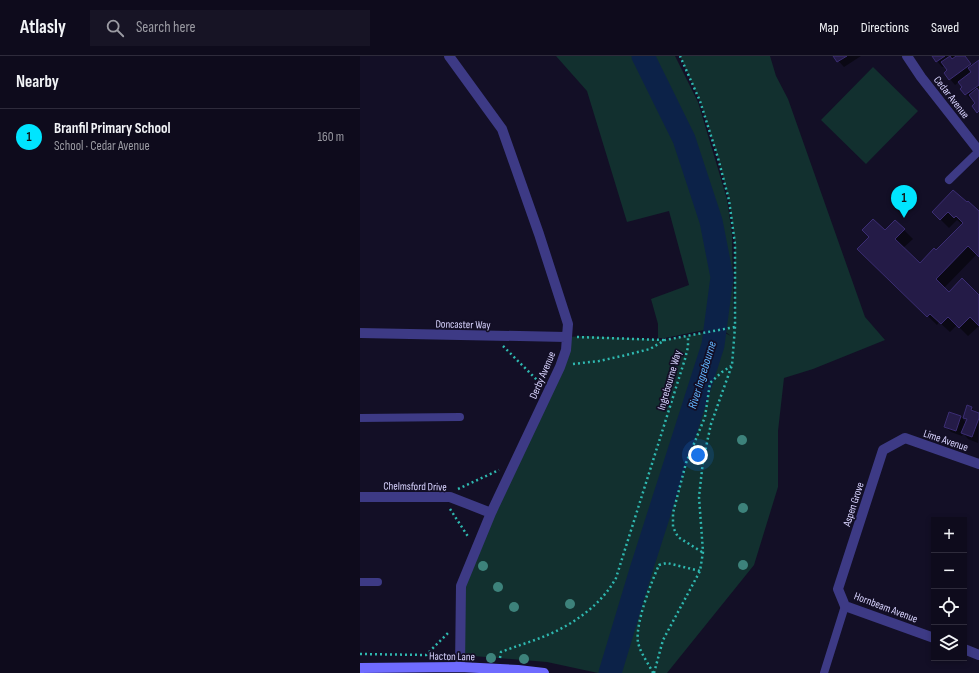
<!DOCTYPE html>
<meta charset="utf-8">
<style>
:root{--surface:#0e0b1c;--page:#171425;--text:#f1f3f6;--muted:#9b9ba3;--line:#2e2b3b;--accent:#00e5ff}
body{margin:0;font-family:"Sofia Sans Condensed",sans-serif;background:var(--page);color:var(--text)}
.controls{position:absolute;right:12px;bottom:12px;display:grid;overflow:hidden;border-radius:0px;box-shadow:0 2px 6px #0003}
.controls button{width:36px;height:36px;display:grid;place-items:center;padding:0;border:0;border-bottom:1px solid var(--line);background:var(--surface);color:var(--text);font:20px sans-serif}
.you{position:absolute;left:338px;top:399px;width:14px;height:14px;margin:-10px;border:3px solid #fff;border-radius:50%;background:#1a73e8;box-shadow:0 0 0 6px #1a73e833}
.badge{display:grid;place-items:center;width:26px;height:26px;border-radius:50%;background:var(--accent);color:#111;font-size:13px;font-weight:700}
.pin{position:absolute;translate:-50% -33px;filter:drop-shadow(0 1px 2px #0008)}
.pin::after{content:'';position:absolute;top:21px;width:14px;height:12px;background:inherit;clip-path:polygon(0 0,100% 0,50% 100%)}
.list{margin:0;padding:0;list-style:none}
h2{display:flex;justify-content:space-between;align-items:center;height:52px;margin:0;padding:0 16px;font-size:17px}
h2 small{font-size:13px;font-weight:400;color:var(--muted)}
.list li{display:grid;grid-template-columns:26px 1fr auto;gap:12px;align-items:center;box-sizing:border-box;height:56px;padding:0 16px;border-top:1px solid var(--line)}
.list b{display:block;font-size:15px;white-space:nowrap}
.list p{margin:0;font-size:13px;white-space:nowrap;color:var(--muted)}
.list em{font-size:13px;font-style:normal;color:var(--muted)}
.icon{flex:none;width:22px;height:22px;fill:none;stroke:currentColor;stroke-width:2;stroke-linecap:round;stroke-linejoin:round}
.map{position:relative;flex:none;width:619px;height:617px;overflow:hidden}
header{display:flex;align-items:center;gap:24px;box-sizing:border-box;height:56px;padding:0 20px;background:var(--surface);border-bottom:1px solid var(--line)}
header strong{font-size:19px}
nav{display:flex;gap:22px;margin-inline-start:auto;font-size:14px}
.search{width:280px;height:36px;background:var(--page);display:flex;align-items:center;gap:10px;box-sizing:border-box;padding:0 14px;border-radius:0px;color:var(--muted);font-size:15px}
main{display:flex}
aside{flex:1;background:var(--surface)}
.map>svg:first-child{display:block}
.green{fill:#12302f}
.shadow{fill:#0007}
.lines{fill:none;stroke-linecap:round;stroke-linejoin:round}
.river{stroke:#0c2248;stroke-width:23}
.building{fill:#241b47;stroke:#3b2d73}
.path{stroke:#2fb8b0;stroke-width:2.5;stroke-dasharray:2 3;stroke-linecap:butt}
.lane{stroke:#3d3a85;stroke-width:8}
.street{stroke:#3d3a85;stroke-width:10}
.secondary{stroke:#6f6bff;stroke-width:10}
.tree{fill:#3d827b}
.labels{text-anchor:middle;stroke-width:3.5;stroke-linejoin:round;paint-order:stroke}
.street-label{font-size:11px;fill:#d9d4ff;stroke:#130f26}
.water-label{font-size:12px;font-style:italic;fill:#62b6ff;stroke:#130f26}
</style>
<header>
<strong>Atlasly</strong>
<div class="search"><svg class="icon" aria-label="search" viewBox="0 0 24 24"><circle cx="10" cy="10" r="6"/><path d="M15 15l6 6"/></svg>Search here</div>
<nav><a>Map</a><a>Directions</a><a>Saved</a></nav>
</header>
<main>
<aside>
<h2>Nearby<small></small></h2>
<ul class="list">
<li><span class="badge">1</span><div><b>Branfil Primary School</b><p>School · Cedar Avenue</p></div><em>160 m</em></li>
</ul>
</aside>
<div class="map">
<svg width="619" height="617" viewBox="0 0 619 617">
<rect width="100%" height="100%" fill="#130f26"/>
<path class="green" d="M196 0H315L338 46 367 143 372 179 374 276 375 188 369 144 358 102 340 45 320 0H410L416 20 428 43 505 261 525 284 453 313 424 322 418 375V431L394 509 307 617H238L187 606 101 599V530L189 335 206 281 226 280 305 284 359 274 371 280 359 271 305 282H298V268L291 243 329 229 309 155 267 166 227 35Z
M513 11 558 55 506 108 461 64Z"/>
<path class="shadow" d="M474 0H501L484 11Z
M573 0H605L613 10 619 5V57L613 50 617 48 613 43 611 44 606 38 604 31 599 26 595 29 590 23 588 15 585 10 582 11Z
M573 156H619V200L617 198 584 232 589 237 619 240V270L608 280 597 269 590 276 579 266 577 269 499 192 525 176 535 165 553 183 543 192 560 209 576 196 603 169 597 164 589 172Z
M611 352 619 358 618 387 608 383 603 377 602 380 591 376 585 370 601 361 606 367 607 365 604 361Z"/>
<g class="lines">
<path class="river" d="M250 617 281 514 353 289 362 221 351 165 324 83 283 0"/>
</g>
<path class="building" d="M473 0H487L477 6Z
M572 0H585L576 6Z
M590 0 592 3 596 0H605L611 8 589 24 584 17 587 14 581 6Z
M619 4V29L605 39 600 33 602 31 598 26 611 16 608 12Z
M617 32 619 35V55L617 57 612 50 615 47 609 39Z
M593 134 607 146 608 145 619 155V201L608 190 576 223 589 236 602 222 619 239V270L610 261 599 272 588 261 581 268 570 258 567 261 497 193 509 181 502 174 513 163 525 174 535 164 545 173 535 183 560 207 574 192 576 194 603 167 596 160 594 162 588 156 580 164 572 156Z
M607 349 612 351 611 354 619 357V362L612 381 601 377 607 363 603 362Z
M589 356 601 360 596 375 584 371Z"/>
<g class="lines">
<path class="path" d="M217 281 304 284
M143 290 181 328
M213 308 239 305 262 300 290 293 305 284 375 271
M98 433 139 414
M90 453 109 482
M342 496 318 481 313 471V457L326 407 345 361 350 327 362 316 371 310
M0 598 66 599 90 575
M140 602 141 596C156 590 171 586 185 580 213 569 242 548 256 522L325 303 328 291V280
M293 617C289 608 280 597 278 586 275 568 291 527 299 509L307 507 340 515
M294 617 303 584 340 515 343 496 339 441 343 405 351 368 372 309 375 271V188L369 144 358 102 340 45 320 0"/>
<path class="lane" d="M589 124 619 95
M0 362 100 361
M0 526H18
M464 617 485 550"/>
<path class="street" d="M89 0 142 73 179 178 208 268 206 294 200 311 131 457 101 530 100 611
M547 0 561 21 619 95
M0 277 206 281
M0 441H90L131 457
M574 582 485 550 478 533 523 394 545 382 619 408
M604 593 619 599"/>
<path class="secondary" d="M0 612 100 611 158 614 184 617"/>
</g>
<g class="tree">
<circle cx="382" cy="384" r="5"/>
<circle cx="383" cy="452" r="5"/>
<circle cx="383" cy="509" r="5"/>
<circle cx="123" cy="510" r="5"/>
<circle cx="138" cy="531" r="5"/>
<circle cx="210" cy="548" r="5"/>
<circle cx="154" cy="551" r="5"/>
<circle cx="131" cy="602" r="5"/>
<circle cx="164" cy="603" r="5"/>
</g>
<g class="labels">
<g class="street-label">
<text transform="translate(592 41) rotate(52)" y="4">Cedar Avenue</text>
<text transform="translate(103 268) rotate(1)" y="4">Doncaster Way</text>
<text transform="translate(182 319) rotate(-67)" y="4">Derby Avenue</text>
<text transform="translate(309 324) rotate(-74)" y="4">Ingrebourne Way</text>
<text transform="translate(586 384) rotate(19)" y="4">Lime Avenue</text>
<text transform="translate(55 430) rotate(1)" y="4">Chelmsford Drive</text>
<text transform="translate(493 448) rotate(-72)" y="4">Aspen Grove</text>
<text transform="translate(526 551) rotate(21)" y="4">Hornbeam Avenue</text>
<text transform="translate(92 600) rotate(1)" y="4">Hacton Lane</text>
</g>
<g class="water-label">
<text transform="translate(342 319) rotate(-73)" y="4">River Ingrebourne</text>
</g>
</g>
</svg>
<div class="controls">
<button>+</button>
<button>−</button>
<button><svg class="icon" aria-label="locate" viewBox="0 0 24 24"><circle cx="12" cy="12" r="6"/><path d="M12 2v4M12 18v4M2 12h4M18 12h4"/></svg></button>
<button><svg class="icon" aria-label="layers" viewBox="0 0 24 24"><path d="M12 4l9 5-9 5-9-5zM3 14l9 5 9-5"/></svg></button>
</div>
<div class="you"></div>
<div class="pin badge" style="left:544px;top:162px">1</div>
</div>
</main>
